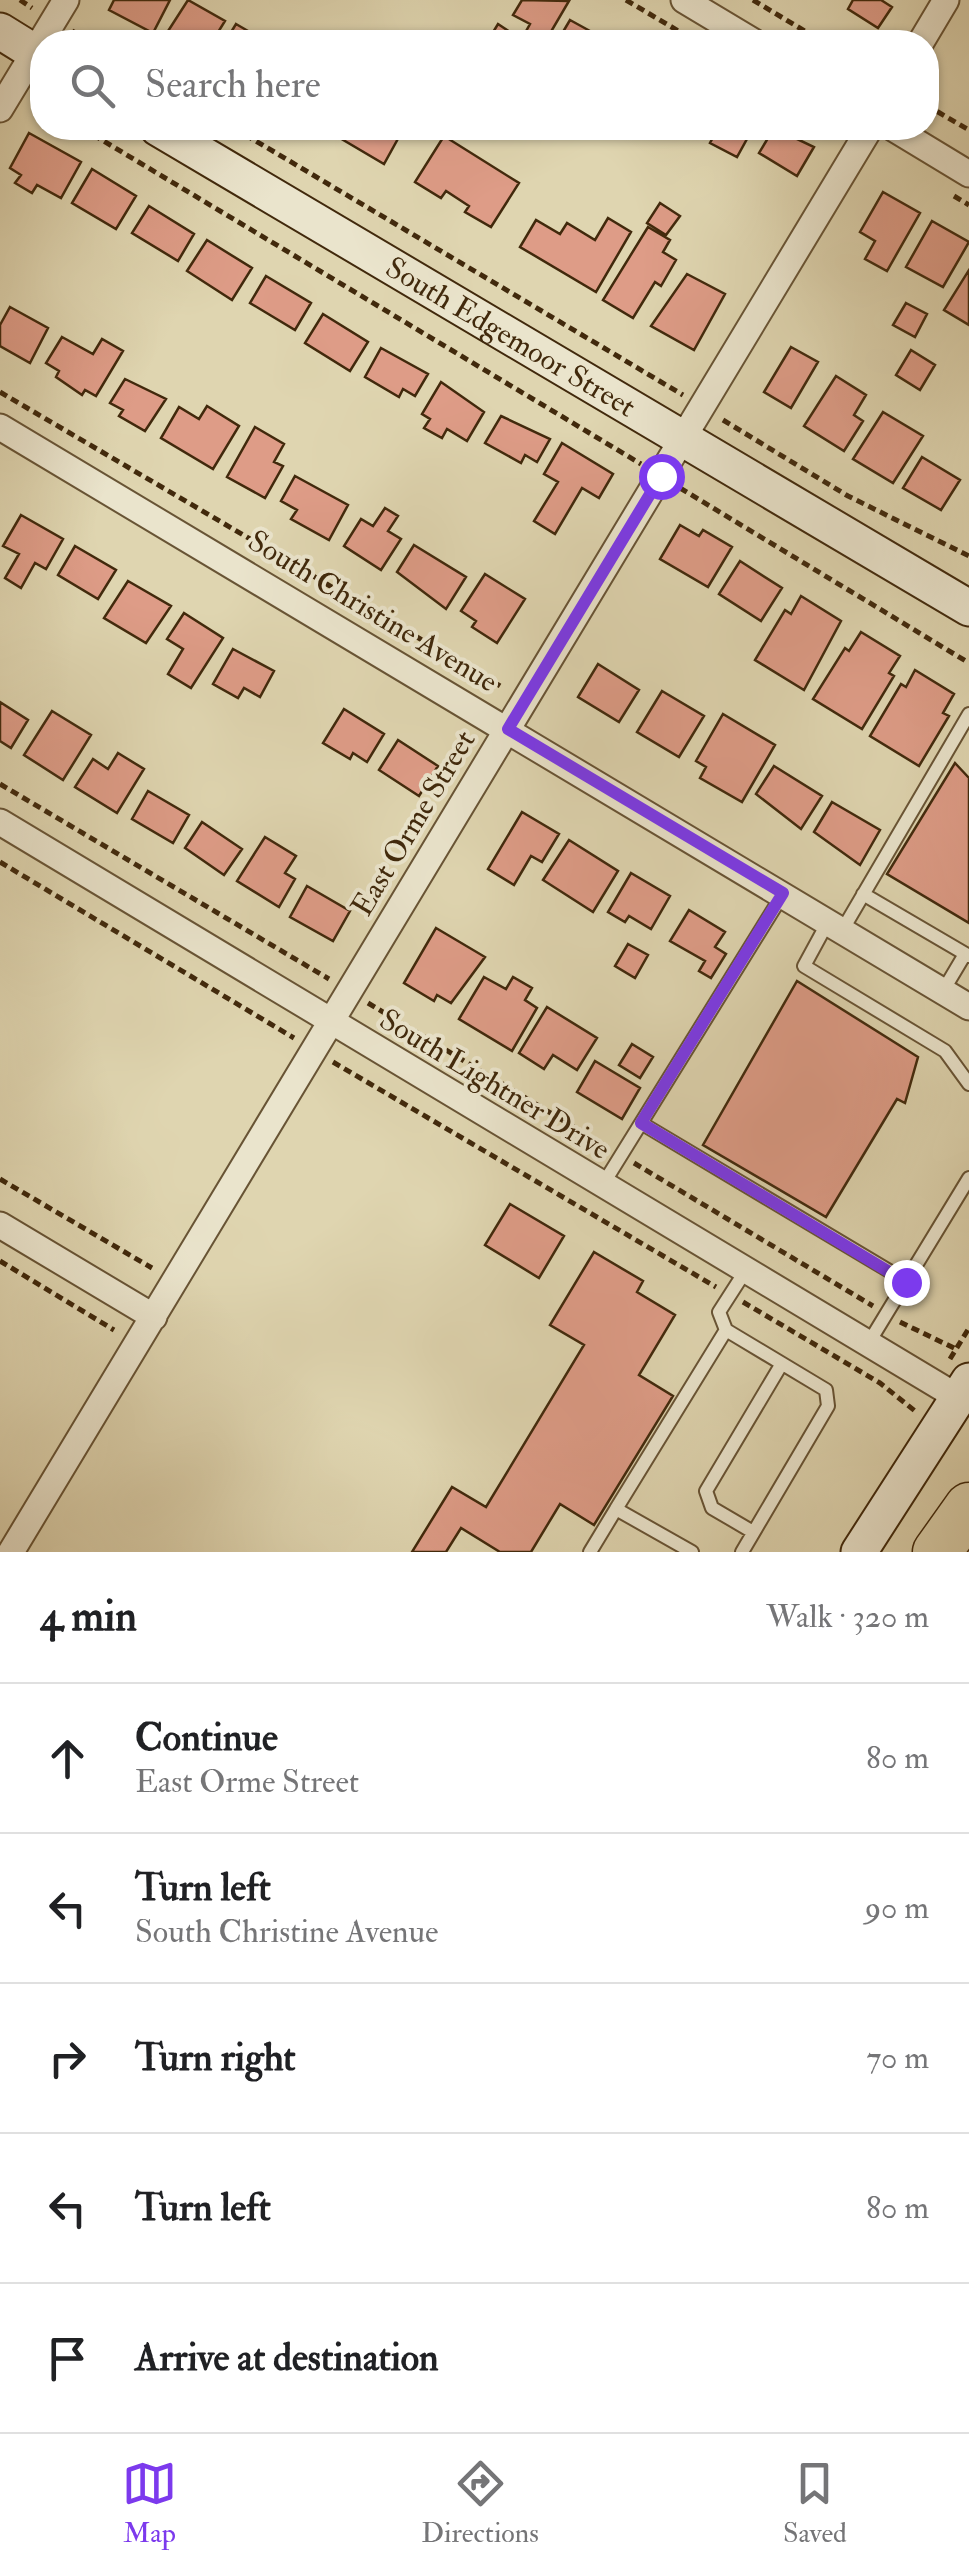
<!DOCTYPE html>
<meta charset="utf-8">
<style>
:root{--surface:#fff;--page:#f6f6f6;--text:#202124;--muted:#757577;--line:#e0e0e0;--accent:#7c3aed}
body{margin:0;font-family:"IM FELL Double Pica",serif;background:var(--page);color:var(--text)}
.stop{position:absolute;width:30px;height:30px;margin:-22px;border:8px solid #7c3aed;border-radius:50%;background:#fff}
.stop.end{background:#7c3aed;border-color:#fff;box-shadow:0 2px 10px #0008}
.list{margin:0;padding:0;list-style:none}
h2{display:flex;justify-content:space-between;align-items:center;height:130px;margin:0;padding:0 40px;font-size:42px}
h2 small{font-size:32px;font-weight:400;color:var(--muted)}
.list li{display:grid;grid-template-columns:65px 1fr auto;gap:30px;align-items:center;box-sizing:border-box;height:150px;padding:0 40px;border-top:2px solid var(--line)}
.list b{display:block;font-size:38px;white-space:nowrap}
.list p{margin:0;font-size:32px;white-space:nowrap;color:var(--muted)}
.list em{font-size:32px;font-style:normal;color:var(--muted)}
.icon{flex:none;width:55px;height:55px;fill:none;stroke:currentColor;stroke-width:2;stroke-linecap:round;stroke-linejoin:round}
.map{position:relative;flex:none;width:969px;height:1552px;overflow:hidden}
.search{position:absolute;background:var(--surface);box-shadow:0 2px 8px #0004;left:30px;right:30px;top:30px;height:110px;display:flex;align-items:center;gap:25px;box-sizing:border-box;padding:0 35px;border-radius:40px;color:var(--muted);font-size:38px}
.sheet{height:880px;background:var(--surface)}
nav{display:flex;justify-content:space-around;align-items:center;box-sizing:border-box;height:140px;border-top:2px solid var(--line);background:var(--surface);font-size:28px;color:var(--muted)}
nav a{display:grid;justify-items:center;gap:5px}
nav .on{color:var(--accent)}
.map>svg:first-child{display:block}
.building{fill:#de9c87;stroke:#41290c;stroke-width:2.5}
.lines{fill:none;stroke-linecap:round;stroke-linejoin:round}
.lane-casing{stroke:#685435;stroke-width:16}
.street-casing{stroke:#685435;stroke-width:29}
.secondary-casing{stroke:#41290c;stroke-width:39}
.highway-casing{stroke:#41290c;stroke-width:51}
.path{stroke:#41290c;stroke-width:5;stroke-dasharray:8 5;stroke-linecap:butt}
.lane{stroke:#eae4cc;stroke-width:12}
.street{stroke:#eae4cc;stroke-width:25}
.secondary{stroke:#eae4cc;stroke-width:35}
.highway{stroke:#dfd5b0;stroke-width:48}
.route{stroke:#7c3aed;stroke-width:12}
.labels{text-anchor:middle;stroke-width:8;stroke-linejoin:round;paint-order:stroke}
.street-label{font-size:30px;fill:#41290c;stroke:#eae4cc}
</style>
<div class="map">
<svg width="969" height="1552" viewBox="0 0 969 1552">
<rect width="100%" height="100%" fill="#dfd5b0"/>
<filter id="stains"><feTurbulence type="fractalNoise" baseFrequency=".002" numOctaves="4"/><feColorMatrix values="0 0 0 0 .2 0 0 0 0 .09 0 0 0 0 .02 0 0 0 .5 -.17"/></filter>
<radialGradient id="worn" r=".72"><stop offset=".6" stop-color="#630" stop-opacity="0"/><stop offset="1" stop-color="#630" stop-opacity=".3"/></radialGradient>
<path class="building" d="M114 0H170L153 33 109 10Z
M188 0 225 21 212 42H161Z
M522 0 569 1 545 42H520L530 24 513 15Z
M853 0H881L892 7 878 28 848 9Z
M570 20 610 42H557Z
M236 24 267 42H225Z
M498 24 513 34 508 42H487Z
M323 128H387L400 135 384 164Z
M718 128H753L737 157 710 143Z
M774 128 814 147 797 176 759 153Z
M29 133 81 162 61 198 37 185 32 193 15 183 21 175 10 168Z
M444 136 519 183 491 227 465 212 469 206 446 191 441 198 415 182Z
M92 169 136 196 116 229 72 203Z
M883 192 920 213 887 271 865 259 875 241 860 232Z
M660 203 680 216 666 235 647 223Z
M149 206 194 234 178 261 132 233Z
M608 218 631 232 596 292 520 247 536 220 560 234 567 223 595 240Z
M932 221 969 242 943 287 906 267Z
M648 227 670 240 663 252 676 260 661 286 655 282 633 318 603 300Z
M207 240 252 268 232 300 187 271Z
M969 270V325L944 310Z
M687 274 725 294 694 350 651 326Z
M266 276 311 303 295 330 250 303Z
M906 303 927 314 915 337 893 325Z
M10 307 48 328 30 363 0 346V325Z
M323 314 368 342 350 371 305 343Z
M62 337 93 354 102 339 123 351 96 396 85 390 82 395 56 377 59 371 46 363Z
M791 347 818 362 791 408 764 392Z
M381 348 428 374 415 396 403 389 399 397 365 377Z
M911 350 935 365 920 390 896 375Z
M836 376 866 395 854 415 863 421 844 451 804 426Z
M125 379 166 399 145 431 119 416 123 410 110 403Z
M441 382 484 412 467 441 447 429 442 438 424 428 430 419 422 414Z
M207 406 239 426 213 469 161 438 179 407 199 419Z
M883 412 923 436 893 483 853 459Z
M501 416 550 439 537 462 525 455 521 463 485 443Z
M255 427 284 444 274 462 283 466 265 498 227 477Z
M562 443 613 474 599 498 582 488 555 534 534 521 558 482 544 474Z
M922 457 960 480 941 510 903 488Z
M295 476 348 505 329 540 291 519 297 510 281 501Z
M385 508 398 516 388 531 401 539 381 570 344 546 361 519 373 526Z
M21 515 63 539 46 569 35 563 21 588 5 578 19 554 3 546Z
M680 525 699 536 703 530 732 547 708 587 660 559Z
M414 545 466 577 446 609 397 572Z
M75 546 116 570 98 599 58 575Z
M740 561 782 588 761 621 719 594Z
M485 574 525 599 497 643 472 627 476 621 461 611Z
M128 581 171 606 146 643 104 618Z
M801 596 841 621 804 690 755 660 785 610 791 614Z
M184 613 223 638 191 688 168 674 183 649 167 639Z
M861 632 900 656 889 673 894 676 862 729 813 699 845 648 849 651Z
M233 649 274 671 260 697 244 688 238 698 213 684Z
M598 664 639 690 619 722 578 697Z
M915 670 954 694 943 713 949 716 919 766 870 736 901 684 906 687Z
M662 691 704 716 679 757 637 732Z
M0 702 28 720 11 748 0 741Z
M344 709 384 734 367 762 353 753 350 759 323 743Z
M52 711 91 735 63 780 24 755Z
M723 714 775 745 742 802 700 778 706 767 696 761Z
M398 740 438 766 419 796 379 770Z
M118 753 144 769 117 813 75 787 93 759 108 769Z
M955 763 969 778V923L887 874Z
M774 766 822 796 801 829 756 794Z
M148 791 189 815 173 843 132 819Z
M832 802 880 830 860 865 814 832Z
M522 812 559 834 542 862 531 856 514 885 488 869Z
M202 822 242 849 224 875 185 848Z
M265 837 296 856 285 873 295 879 279 907 237 881Z
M569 840 618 871 593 912 543 880Z
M631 873 670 896 651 929 629 916 625 922 608 912Z
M307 886 350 911 333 941 290 917Z
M689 910 725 932 715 947 726 954 711 978 699 971 705 961 670 941Z
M436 928 485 957 451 1003 437 995 434 1001 404 983Z
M628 944 648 955 635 978 615 966Z
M484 977 506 989 513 977 532 988 525 1000 537 1008 512 1051 459 1019Z
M797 981 918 1057 905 1103 897 1099 826 1217 703 1145Z
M547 1007 597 1038 577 1070 553 1055 544 1069 519 1053Z
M632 1044 653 1057 640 1078 619 1065Z
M595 1061 640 1088 622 1119 577 1092Z
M510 1204 564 1236 539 1278 485 1245Z
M594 1252 643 1281 637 1292 675 1315 639 1375 673 1396 594 1525 560 1504 531 1552H500L461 1528 446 1552H412L452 1487 486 1507 584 1345 550 1325Z"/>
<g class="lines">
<defs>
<path id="lane" d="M863 894 969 956
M829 920 804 966 945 1051 969 1084
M843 929 969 714
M943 991 965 954
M641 1123 906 1281
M602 1186 783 894
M868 1344 969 1178
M753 1532 712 1508 706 1491 781 1365
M590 1552 616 1509
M692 1552 616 1509 726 1330
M742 1552 828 1406 826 1390 726 1330 719 1312 746 1270"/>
<path id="street" d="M684 0 754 42
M921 42 946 0
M0 109 66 0
M893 128 969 174
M0 427 969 1007
M0 822 959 1398
M0 1225 154 1317
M11 1552 870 128"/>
<g id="secondary">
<path d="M0 31 42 57"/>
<path id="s1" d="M158 128 969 608"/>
<path d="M859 1552 969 1381"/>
</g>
<path id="highway" d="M937 1552 969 1507"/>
</defs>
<use href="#lane" class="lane-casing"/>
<use href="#street" class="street-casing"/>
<use href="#secondary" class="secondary-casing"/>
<use href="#highway" class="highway-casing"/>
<path class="path" d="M20 0 32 8
M626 0 697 42
M753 0 823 42
M72 31 91 42
M42 104V103
M926 105 969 130
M82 128 641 464
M234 128 683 395
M954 196 969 205
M0 392 502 687
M723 420 848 496 969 556
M680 488 969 663
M0 784 329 979
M0 862 294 1038
M368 1003 607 1147
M333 1062 716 1287
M634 1163 873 1306
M0 1179 152 1268
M0 1261 114 1330
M743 1302 880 1383 915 1411
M900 1322 956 1349
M950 1359 969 1328"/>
<use href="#lane" class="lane"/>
<use href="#street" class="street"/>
<use href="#secondary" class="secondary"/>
<use href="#highway" class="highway"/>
</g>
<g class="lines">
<path class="route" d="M661 476 508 729 783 893 641 1123 906 1282"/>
</g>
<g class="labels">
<g class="street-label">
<text dy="10" stroke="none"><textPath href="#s1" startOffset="410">South Edgemoor Street</textPath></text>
<text transform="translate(373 611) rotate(31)" y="10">South Christine Avenue</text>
<text transform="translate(413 823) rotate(-59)" y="10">East Orme Street</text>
<text transform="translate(495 1084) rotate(31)" y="10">South Lightner Drive</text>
</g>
</g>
<rect width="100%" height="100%" filter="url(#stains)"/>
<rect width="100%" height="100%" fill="url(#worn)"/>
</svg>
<div class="stop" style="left:661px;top:476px"></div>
<div class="stop end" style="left:906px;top:1282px"></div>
<div class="search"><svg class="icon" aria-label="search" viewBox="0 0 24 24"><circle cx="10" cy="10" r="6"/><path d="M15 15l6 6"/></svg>Search here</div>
</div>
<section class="sheet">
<h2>4 min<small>Walk · 320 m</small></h2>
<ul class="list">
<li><svg class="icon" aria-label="ahead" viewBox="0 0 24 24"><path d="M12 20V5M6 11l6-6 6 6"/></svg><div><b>Continue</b><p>East Orme Street</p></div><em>80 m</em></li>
<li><svg class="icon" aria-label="left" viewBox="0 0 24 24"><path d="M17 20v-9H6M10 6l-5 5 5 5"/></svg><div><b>Turn left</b><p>South Christine Avenue</p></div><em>90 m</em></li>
<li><svg class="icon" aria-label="right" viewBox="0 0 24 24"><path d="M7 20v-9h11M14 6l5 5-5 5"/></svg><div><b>Turn right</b></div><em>70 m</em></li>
<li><svg class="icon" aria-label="left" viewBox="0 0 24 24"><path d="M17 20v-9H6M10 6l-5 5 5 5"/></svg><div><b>Turn left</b></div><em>80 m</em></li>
<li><svg class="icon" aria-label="arrive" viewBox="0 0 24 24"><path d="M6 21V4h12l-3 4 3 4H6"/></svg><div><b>Arrive at destination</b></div></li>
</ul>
</section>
<nav>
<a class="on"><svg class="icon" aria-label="map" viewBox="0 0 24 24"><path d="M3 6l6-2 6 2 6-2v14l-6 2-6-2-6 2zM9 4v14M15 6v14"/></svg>Map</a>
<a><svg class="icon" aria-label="directions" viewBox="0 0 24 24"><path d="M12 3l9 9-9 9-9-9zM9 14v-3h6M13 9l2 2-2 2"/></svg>Directions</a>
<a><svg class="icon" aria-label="saved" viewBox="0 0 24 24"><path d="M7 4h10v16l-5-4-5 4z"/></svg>Saved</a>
</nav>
